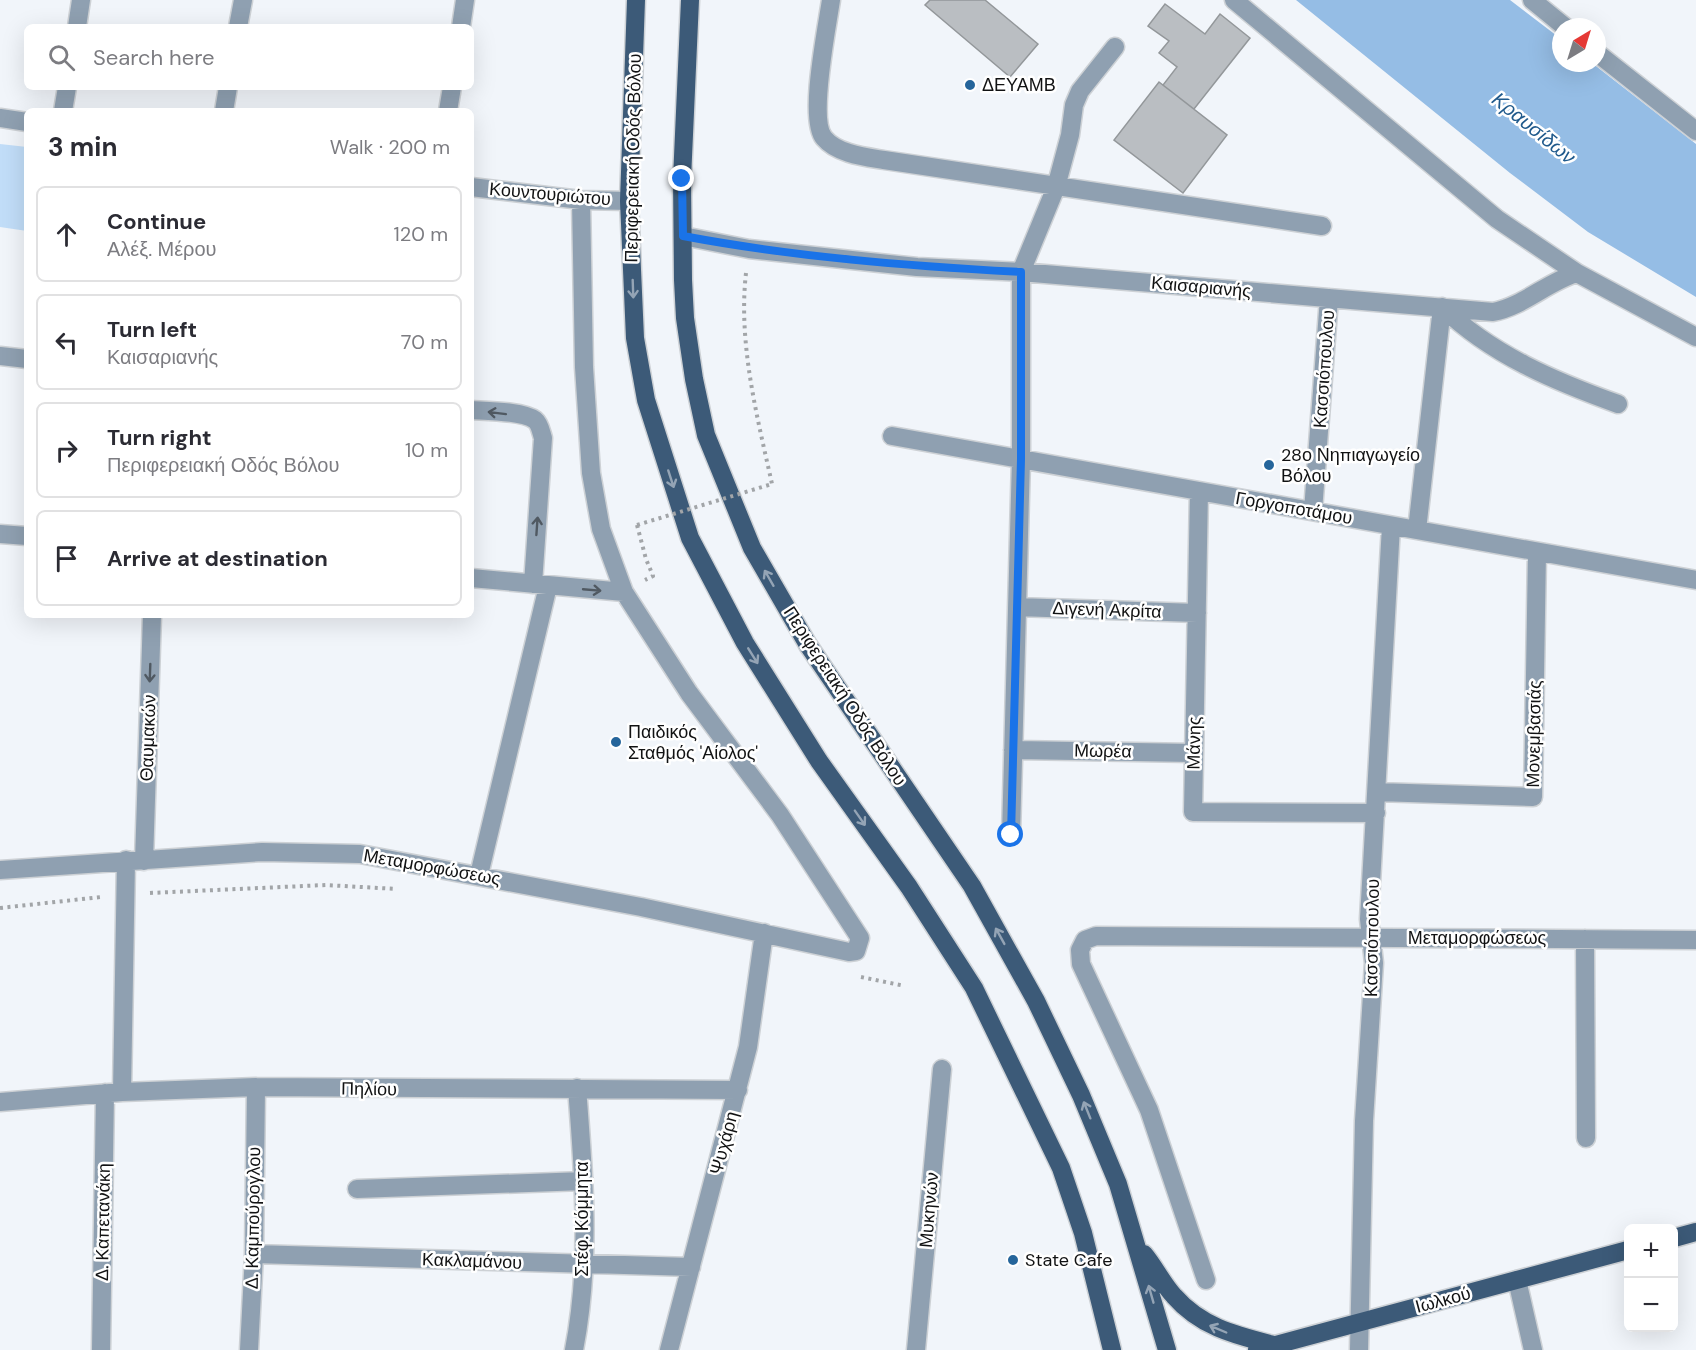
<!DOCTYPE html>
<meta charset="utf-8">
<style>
:root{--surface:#fff;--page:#f2f2f3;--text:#2b2b33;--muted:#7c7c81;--line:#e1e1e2}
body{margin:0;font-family:"DM Sans",sans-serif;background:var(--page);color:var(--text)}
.controls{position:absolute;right:18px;bottom:18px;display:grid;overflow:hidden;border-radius:9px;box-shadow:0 6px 24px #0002}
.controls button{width:54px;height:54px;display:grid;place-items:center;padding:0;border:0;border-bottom:2px solid var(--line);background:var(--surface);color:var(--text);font:30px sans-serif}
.compass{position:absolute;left:1552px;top:18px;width:54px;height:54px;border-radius:50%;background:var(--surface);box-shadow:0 6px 24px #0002;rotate:38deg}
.stop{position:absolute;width:18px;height:18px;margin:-14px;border:4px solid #1a73e8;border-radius:50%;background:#fff}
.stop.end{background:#1a73e8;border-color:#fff;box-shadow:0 2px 6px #0008}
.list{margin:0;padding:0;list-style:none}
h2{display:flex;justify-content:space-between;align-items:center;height:78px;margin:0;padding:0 24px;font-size:26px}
h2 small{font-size:20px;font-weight:400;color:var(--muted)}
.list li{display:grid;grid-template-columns:39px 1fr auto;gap:18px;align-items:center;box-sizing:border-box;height:96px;margin:0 12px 12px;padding:0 12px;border:2px solid var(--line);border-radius:9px}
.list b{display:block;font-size:22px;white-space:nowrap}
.list p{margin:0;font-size:20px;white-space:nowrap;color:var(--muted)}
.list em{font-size:20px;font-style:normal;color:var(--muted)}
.icon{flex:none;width:33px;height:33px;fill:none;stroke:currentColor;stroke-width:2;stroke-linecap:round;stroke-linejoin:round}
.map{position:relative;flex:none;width:1696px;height:1350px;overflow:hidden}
.search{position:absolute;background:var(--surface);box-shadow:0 6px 24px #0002;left:24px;top:24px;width:450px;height:66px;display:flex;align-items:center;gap:15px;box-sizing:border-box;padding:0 21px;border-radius:9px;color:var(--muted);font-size:22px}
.panel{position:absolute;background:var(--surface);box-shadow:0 6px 24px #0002;left:24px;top:108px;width:450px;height:510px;border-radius:9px}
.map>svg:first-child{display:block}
.green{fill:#c1ddf8}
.water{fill:#95bde5}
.building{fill:#babec2;stroke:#93979a;stroke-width:1.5}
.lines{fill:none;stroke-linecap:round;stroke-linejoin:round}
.minor-casing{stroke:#cdd1d5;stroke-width:21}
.major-casing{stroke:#cdd1d5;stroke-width:21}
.path{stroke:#a2a5a8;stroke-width:4;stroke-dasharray:3 4.5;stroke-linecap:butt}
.minor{stroke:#8fa0b1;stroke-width:18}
.major{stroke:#3c5a78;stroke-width:18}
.path-bridge{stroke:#a2a5a8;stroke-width:4;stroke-dasharray:3 4.5;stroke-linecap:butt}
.oneway{stroke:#94a4b5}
.oneway2{stroke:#505962}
.route{stroke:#1a73e8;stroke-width:8}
.poi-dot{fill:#25659b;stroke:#fff;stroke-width:2}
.labels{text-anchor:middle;stroke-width:5;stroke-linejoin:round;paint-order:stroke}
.poi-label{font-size:18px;fill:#111213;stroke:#fff;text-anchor:start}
.street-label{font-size:18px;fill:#111213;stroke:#fff}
.water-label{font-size:20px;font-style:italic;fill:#205a8c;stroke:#fff}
</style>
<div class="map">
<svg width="1696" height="1350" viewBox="0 0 1696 1350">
<rect width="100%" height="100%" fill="#f1f5fa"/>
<path class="green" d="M0 144 27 147V231L0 227Z"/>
<path class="water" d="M1296 0H1510L1561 39V63H1592L1696 144V297L1588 232 1510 173Z"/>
<path class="building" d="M930 0H985L1038 44 1010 77 925 5Z
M1165 4 1205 34 1220 14 1250 38 1194 109 1163 85 1177 67 1159 53 1169 41 1148 26Z
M1159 82 1227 135 1183 193 1114 140Z"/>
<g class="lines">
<defs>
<path id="minor" d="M831 0C827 28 808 119 824 138 837 154 866 157 884 160L1322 226
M1234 0 1497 219 1577 273
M1532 0 1565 27
M77 27 81 0
M238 27 243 0
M461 27 465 0
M1597 53 1696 131
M63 111 67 87
M224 111 228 87
M448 111 452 87
M0 118 27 122
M471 187 581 200 629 201
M683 236 749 249 917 267 1021 272 1493 312C1524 306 1547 282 1577 273L1696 337
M1442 307C1492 355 1554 381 1618 404
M0 356 27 359
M471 410C486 411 523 411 535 420 540 424 541 432 543 438L533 584
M892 436 1696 580
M1199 491 1193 812 1376 813
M1313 511 1329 298
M1417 530 1442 307
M0 534 27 536
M471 578 624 592
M1017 607 1197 613
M1013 750 1194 753
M1377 792 1533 797 1537 552
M1011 835 1021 459V272L1056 187 1070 135 1074 105 1080 91 1115 47
M144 861 152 615
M0 870 262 852 360 854 641 907 849 952 856 951 860 938 780 815 689 693 624 592 601 529 591 473 584 367 581 200
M479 875 548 586
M1585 939 1586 1138
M122 1092 126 860
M0 1102 122 1092 256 1087 738 1090
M357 1189 584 1181
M254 1254 691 1267
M1206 1280 1149 1110 1081 964 1080 950 1085 940 1096 936 1696 940
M1517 1280 1533 1350
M101 1350 105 1093
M249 1350 254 1254 256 1087
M574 1350C591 1263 584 1175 577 1088
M669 1350 748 1047 764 933
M916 1350 942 1069
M1359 1350 1364 1121 1374 963 1369 919 1391 526"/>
<path id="major" d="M636 0 629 201 635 338 646 400 690 538 745 643 819 761 909 887 974 988 1061 1168 1083 1233 1112 1350
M690 0 682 179 683 280 685 318 694 379 706 435 752 548 808 645 972 886 1036 1001 1081 1095 1118 1184 1167 1350
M1674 1238 1696 1232
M1144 1254C1155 1267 1162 1283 1174 1296 1201 1327 1235 1335 1274 1345
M1257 1350 1628 1250"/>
</defs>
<use href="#minor" class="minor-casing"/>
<use href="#major" class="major-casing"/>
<path class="path" d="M746 273C738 343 757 416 772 484
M637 525 646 559 653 576 645 580
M150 893 326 885 397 889
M0 908 101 897
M861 977 905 986"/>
<use href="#minor" class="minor"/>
<use href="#major" class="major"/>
<path class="path-bridge" d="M637 525 772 484"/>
</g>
<defs><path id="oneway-shaft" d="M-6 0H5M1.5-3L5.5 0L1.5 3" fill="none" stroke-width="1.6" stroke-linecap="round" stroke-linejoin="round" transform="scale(1.5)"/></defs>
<g class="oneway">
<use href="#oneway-shaft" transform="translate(633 289) rotate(88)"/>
<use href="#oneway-shaft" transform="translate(671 479) rotate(72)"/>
<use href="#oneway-shaft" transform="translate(769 578) rotate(-120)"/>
<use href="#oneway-shaft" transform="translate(753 656) rotate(58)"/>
<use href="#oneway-shaft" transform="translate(860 818) rotate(55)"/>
<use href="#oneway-shaft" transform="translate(1000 936) rotate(-119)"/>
<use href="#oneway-shaft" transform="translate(1087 1110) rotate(-112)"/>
<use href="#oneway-shaft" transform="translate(1151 1294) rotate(-106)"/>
<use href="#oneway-shaft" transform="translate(1218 1329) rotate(-157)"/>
</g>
<g class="oneway2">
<use href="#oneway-shaft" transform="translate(497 413) rotate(-173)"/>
<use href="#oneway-shaft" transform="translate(537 526) rotate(-86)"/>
<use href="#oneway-shaft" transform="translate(592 590) rotate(5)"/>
<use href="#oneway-shaft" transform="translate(150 673) rotate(92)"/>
</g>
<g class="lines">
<path class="route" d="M682 179 683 236C795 257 907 266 1021 272V459L1011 835"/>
</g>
<g class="poi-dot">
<circle cx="970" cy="85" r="6"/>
<circle cx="1269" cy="465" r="6"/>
<circle cx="616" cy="742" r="6"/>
<circle cx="1013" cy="1260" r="6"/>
</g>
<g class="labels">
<g class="poi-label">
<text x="982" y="91">ΔΕΥΑΜΒ</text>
<text x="1281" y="461">28ο Νηπιαγωγείο<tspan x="1281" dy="21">Βόλου</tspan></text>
<text x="628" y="738">Παιδικός<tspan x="628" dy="21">Σταθμός 'Αίολος'</tspan></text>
<text x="1025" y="1266">State Cafe</text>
</g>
<g class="street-label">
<text transform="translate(633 158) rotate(-89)" y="6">Περιφερειακή Οδός Βόλου</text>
<text transform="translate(550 194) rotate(5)" y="6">Κουντουριώτου</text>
<text transform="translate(1201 287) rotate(5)" y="6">Καισαριανής</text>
<text transform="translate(1324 369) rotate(-86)" y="6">Κασσιόπουλου</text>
<text transform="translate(1294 508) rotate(10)" y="6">Γοργοποτάμου</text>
<text transform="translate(1107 610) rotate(2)" y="6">Διγενή Ακρίτα</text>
<text transform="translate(845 696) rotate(57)" y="6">Περιφερειακή Οδός Βόλου</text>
<text transform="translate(1534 734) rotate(-89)" y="6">Μονεμβασιάς</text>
<text transform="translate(148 738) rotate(-88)" y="6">Θαυμακών</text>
<text transform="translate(1194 743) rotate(-89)" y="6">Μάνης</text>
<text transform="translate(1103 751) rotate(1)" y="6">Μωρέα</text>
<text transform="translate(432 867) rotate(10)" y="6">Μεταμορφώσεως</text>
<text transform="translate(1372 938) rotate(-89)" y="6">Κασσιόπουλου</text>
<text x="1477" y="944">Μεταμορφώσεως</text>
<text transform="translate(369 1089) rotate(1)" y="6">Πηλίου</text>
<text transform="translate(724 1143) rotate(-75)" y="6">Ψυχάρη</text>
<text transform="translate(929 1210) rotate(-85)" y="6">Μυκηνών</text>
<text transform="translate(253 1218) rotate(-89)" y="6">Δ. Καμπούρογλου</text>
<text transform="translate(582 1219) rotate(-90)" y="6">Στέφ. Κόμμητα</text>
<text transform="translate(103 1222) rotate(-89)" y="6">Δ. Καπετανάκη</text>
<text transform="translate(472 1261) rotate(2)" y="6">Κακλαμάνου</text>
<text transform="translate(1443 1300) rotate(-15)" y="6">Ιωλκού</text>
</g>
<g class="water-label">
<text transform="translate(1534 128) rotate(39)" y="7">Κραυσίδων</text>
</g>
</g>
</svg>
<div class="controls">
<button>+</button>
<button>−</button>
</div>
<svg class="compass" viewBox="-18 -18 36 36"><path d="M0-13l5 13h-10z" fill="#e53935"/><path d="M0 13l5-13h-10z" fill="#7c7c81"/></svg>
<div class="stop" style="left:1011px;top:835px"></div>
<div class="stop end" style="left:682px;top:179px"></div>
<div class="search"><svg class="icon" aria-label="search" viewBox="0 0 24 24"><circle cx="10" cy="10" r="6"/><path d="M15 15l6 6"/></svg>Search here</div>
<section class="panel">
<h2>3 min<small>Walk · 200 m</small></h2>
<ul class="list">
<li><svg class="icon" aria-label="ahead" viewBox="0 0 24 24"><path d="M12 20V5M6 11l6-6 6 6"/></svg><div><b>Continue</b><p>Αλέξ. Μέρου</p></div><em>120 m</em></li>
<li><svg class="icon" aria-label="left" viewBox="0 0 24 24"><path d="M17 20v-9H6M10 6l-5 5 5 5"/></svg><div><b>Turn left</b><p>Καισαριανής</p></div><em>70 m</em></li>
<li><svg class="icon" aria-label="right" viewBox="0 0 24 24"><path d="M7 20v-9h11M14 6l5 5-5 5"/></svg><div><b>Turn right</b><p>Περιφερειακή Οδός Βόλου</p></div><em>10 m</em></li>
<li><svg class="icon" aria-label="arrive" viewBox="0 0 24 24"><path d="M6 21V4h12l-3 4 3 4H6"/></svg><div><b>Arrive at destination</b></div></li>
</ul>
</section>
</div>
